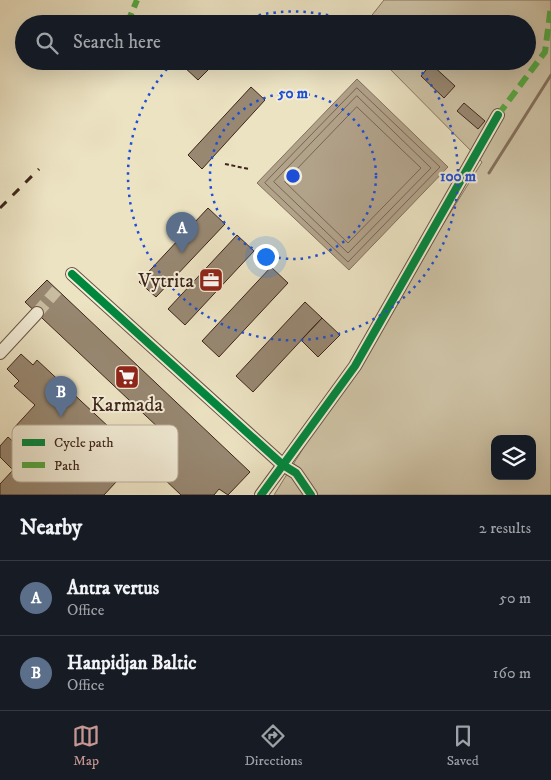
<!DOCTYPE html>
<style>
:root{--surface:#171b24;--page:#242831;--text:#f1f3f6;--muted:#9ea1a6;--line:#363941;--accent:#c59692}
body{margin:0;font-family:"IM FELL DW Pica",serif;background:var(--page);color:var(--text)}
.controls{position:absolute;right:15px;bottom:15px;display:grid;overflow:hidden;border-radius:10px;box-shadow:0 5px 20px #0002}
.controls button{width:45px;height:45px;display:grid;place-items:center;padding:0;border:0;border-bottom:1px solid var(--line);background:var(--surface);color:var(--text);font:25px sans-serif}
.you{position:absolute;left:265px;top:256px;width:18px;height:18px;margin:-12px;border:4px solid #fff;border-radius:50%;background:#1a73e8;box-shadow:0 0 0 8px #1a73e833}
.badge{display:grid;place-items:center;width:32px;height:32px;border-radius:50%;background:var(--accent);color:#fff;font-size:16px;font-weight:700}
.pin{position:absolute;translate:-50% -41px;filter:drop-shadow(0 1px 2px #0008)}
.pin::after{content:'';position:absolute;top:26px;width:18px;height:15px;background:inherit;clip-path:polygon(0 0,100% 0,50% 100%)}
.list{margin:0;padding:0;list-style:none}
h2{display:flex;justify-content:space-between;align-items:center;height:65px;margin:0;padding:0 20px;font-size:21px}
h2 small{font-size:16px;font-weight:400;color:var(--muted)}
.list li{display:grid;grid-template-columns:32px 1fr auto;gap:15px;align-items:center;box-sizing:border-box;height:75px;padding:0 20px;border-top:1px solid var(--line)}
.list b{display:block;font-size:19px;white-space:nowrap}
.list p{margin:0;font-size:16px;white-space:nowrap;color:var(--muted)}
.list em{font-size:16px;font-style:normal;color:var(--muted)}
.icon{flex:none;width:28px;height:28px;fill:none;stroke:currentColor;stroke-width:2;stroke-linecap:round;stroke-linejoin:round}
.map{position:relative;flex:none;width:551px;height:495px;overflow:hidden}
.search{position:absolute;background:var(--surface);box-shadow:0 5px 20px #0002;left:15px;right:15px;top:15px;height:55px;display:flex;align-items:center;gap:12px;box-sizing:border-box;padding:0 18px;border-radius:28px;color:var(--muted);font-size:19px}
.sheet{height:215px;background:var(--surface)}
nav{display:flex;justify-content:space-around;align-items:center;box-sizing:border-box;height:70px;border-top:1px solid var(--line);background:var(--surface);font-size:14px;color:var(--muted)}
nav a{display:grid;justify-items:center;gap:2px}
nav .on{color:var(--accent)}
.map>svg:first-child{display:block}
.green{fill:#cec3a6;stroke:#867460;fill-rule:evenodd}
.water{fill:#b1a28a;stroke:#83705d}
.lines{fill:none;stroke-linecap:round;stroke-linejoin:round}
.shore{stroke:#786452;stroke-width:1}
.stream{stroke:#83705d;stroke-width:3}
.building{fill:#988872;stroke:#3e251a}
.minor-tunnel{stroke:#c9bda1;stroke-width:12;stroke-dasharray:12 6;stroke-linecap:butt}
.minor-casing{stroke:#6a5444;stroke-width:14}
.path{stroke:#3e251a;stroke-width:2;stroke-dasharray:4 2.5;stroke-linecap:butt}
.minor{stroke:#f3edd8;stroke-width:12}
.rail{stroke:#3e251a;stroke-width:3;stroke-dasharray:9 9;stroke-linecap:butt}
.quiet{stroke:#55aa42;stroke-width:6;stroke-dasharray:12 6;stroke-linecap:butt}
.cycleway-casing{stroke:#f3edd8;stroke-width:11}
.cycleway{stroke:#00873e;stroke-width:8}
.ring{fill:none;stroke:#1d4ed8;stroke-width:2.5;stroke-dasharray:2.5 5}
.labels{text-anchor:middle;stroke-width:4;stroke-linejoin:round;paint-order:stroke}
.poi-label{font-size:20px;fill:#3e251a;stroke:#f3edd8;text-anchor:end}
.key{fill:#f3edd8;stroke:#bdb19f;stroke-width:1}
.key-label{font-size:14px;fill:#3e251a}
.centre{fill:#1d4ed8;stroke:#f3edd8;stroke-width:2.5}
.ring-label{font-size:15px;text-anchor:middle;font-weight:bold;fill:#1d4ed8;stroke:#f3edd8;stroke-width:4;stroke-linejoin:round;paint-order:stroke}
</style>
<div class="map">
<svg width="551" height="495" viewBox="0 0 551 495">
<rect width="100%" height="100%" fill="#ece3c3"/>
<filter id="stains"><feTurbulence type="fractalNoise" baseFrequency=".004" numOctaves="4"/><feColorMatrix values="0 0 0 0 .2 0 0 0 0 .09 0 0 0 0 .02 0 0 0 .5 -.17"/></filter>
<radialGradient id="worn" r=".72"><stop offset=".6" stop-color="#630" stop-opacity="0"/><stop offset="1" stop-color="#630" stop-opacity=".3"/></radialGradient>
<path class="green" d="M384 0H551V495H274L482 162 382 61H527V24H365ZM495 439H532V476H495Z"/>
<path class="water" d="M357 79 448 167 349 270 257 183Z"/>
<g class="lines">
<path class="shore" d="M357 88 440 167 348 262 265 183Z
M357 96 431 168 348 253 274 182Z
M357 107 421 168 348 243 285 182Z"/>
<path class="stream" d="M489 173 551 75"/>
</g>
<path class="building" d="M186 61H217L198 80 182 65Z
M431 64 455 86 444 98 421 76Z
M251 87 265 100 202 169 188 155Z
M464 103 485 121 478 129 457 111Z
M208 208 225 224 156 297 139 282Z
M237 235 254 251 185 325 168 309Z
M271 267 288 283 219 357 202 341Z
M47 280 250 472 228 495 219 489 214 495H181L140 456 163 432 25 302Z
M305 302 322 318 253 392 236 376Z
M322 318 340 335 318 357 301 340Z
M21 354 33 365 37 360 140 456 104 495H0V484L13 470 0 457V446L8 437 30 457 36 450 13 429 35 405 14 386 19 381 7 369Z"/>
<g class="lines">
<path class="minor-tunnel" d="M37 313 57 290"/>
<defs>
<path id="minor" d="M72 274 283 465 261 495
M0 353 37 313
M311 495 296 473 283 465 355 366 498 115"/>
</defs>
<use href="#minor" class="minor-casing"/>
<path class="path" d="M225 164 249 169"/>
<use href="#minor" class="minor"/>
<path class="rail" d="M0 208 39 169"/>
<path class="quiet" d="M127 24 137 0
M498 115 545 52 551 6"/>
<defs>
<path id="cycleway" d="M72 274 283 465 261 495
M311 495 296 473 283 465 355 366 498 115"/>
</defs>
<use href="#cycleway" class="cycleway-casing"/>
<use href="#cycleway" class="cycleway"/>
</g>
<g class="ring">
<circle cx="293" cy="176" r="83"/>
<path d="M230 24A165 165 0 0 1 356 24M412 61A165 165 0 1 1 174 61"/>
</g>
<defs>
<symbol id="office-square" viewBox="-11 -11 22 22"><rect x="-9" y="-9" width="18" height="18" rx="4" fill="#8f2418" stroke="#f3edd8"/><path d="M-6-3h4V-5.5h4V-3h4V5H-6ZM-1-4.5V-3h2v-1.5ZM-6 0V1H6V0Z" fill="#fff"/></symbol>
<symbol id="supermarket-square" viewBox="-11 -11 22 22"><rect x="-9" y="-9" width="18" height="18" rx="4" fill="#8f2418" stroke="#f3edd8"/><path d="M-6-5.5h2.5l.6 2H6L4.5 2H-2.5L-4.4-4H-6ZM-1.5 3.2a1.3 1.3 0 1 0 .1 0ZM3 3.2a1.3 1.3 0 1 0 .1 0Z" fill="#fff"/></symbol>
</defs>
<g fill-rule="evenodd">
<use href="#office-square" x="197" y="266" width="28" height="28"/>
<use href="#supermarket-square" x="113" y="363" width="28" height="28"/>
</g>
<g class="labels">
<g class="poi-label">
<text x="194" y="287">Vytrita</text>
<text x="127" y="411" text-anchor="middle">Karmada</text>
</g>
</g>
<rect x="12" y="425" width="166" height="57" rx="8" class="key"/>
<rect x="22" y="439" width="23" height="7" fill="#00873e"/>
<rect x="22" y="462" width="23" height="6" fill="#55aa42"/>
<g class="key-label">
<text x="54" y="447">Cycle path</text>
<text x="54" y="470">Path</text>
</g>
<circle cx="293" cy="176" r="8" class="centre"/>
<g class="ring-label">
<text x="293" y="98">50 m</text>
<text x="458" y="181">100 m</text>
</g>
<rect width="100%" height="100%" filter="url(#stains)"/>
<rect width="100%" height="100%" fill="url(#worn)"/>
</svg>
<div class="controls">
<button><svg class="icon" aria-label="layers" viewBox="0 0 24 24"><path d="M12 4l9 5-9 5-9-5zM3 14l9 5 9-5"/></svg></button>
</div>
<div class="you"></div>
<div class="pin badge" style="left:182px;top:253px;background:#5c6f8a">A</div>
<div class="pin badge" style="left:61px;top:417px;background:#5c6f8a">B</div>
<div class="search"><svg class="icon" aria-label="search" viewBox="0 0 24 24"><circle cx="10" cy="10" r="6"/><path d="M15 15l6 6"/></svg>Search here</div>
</div>
<section class="sheet">
<h2>Nearby<small>2 results</small></h2>
<ul class="list">
<li><span class="badge" style="background:#5c6f8a">A</span><div><b>Antra vertus</b><p>Office</p></div><em>50 m</em></li>
<li><span class="badge" style="background:#5c6f8a">B</span><div><b>Hanpidjan Baltic</b><p>Office</p></div><em>160 m</em></li>
</ul>
</section>
<nav>
<a class="on"><svg class="icon" aria-label="map" viewBox="0 0 24 24"><path d="M3 6l6-2 6 2 6-2v14l-6 2-6-2-6 2zM9 4v14M15 6v14"/></svg>Map</a>
<a><svg class="icon" aria-label="directions" viewBox="0 0 24 24"><path d="M12 3l9 9-9 9-9-9zM9 14v-3h6M13 9l2 2-2 2"/></svg>Directions</a>
<a><svg class="icon" aria-label="saved" viewBox="0 0 24 24"><path d="M7 4h10v16l-5-4-5 4z"/></svg>Saved</a>
</nav>
